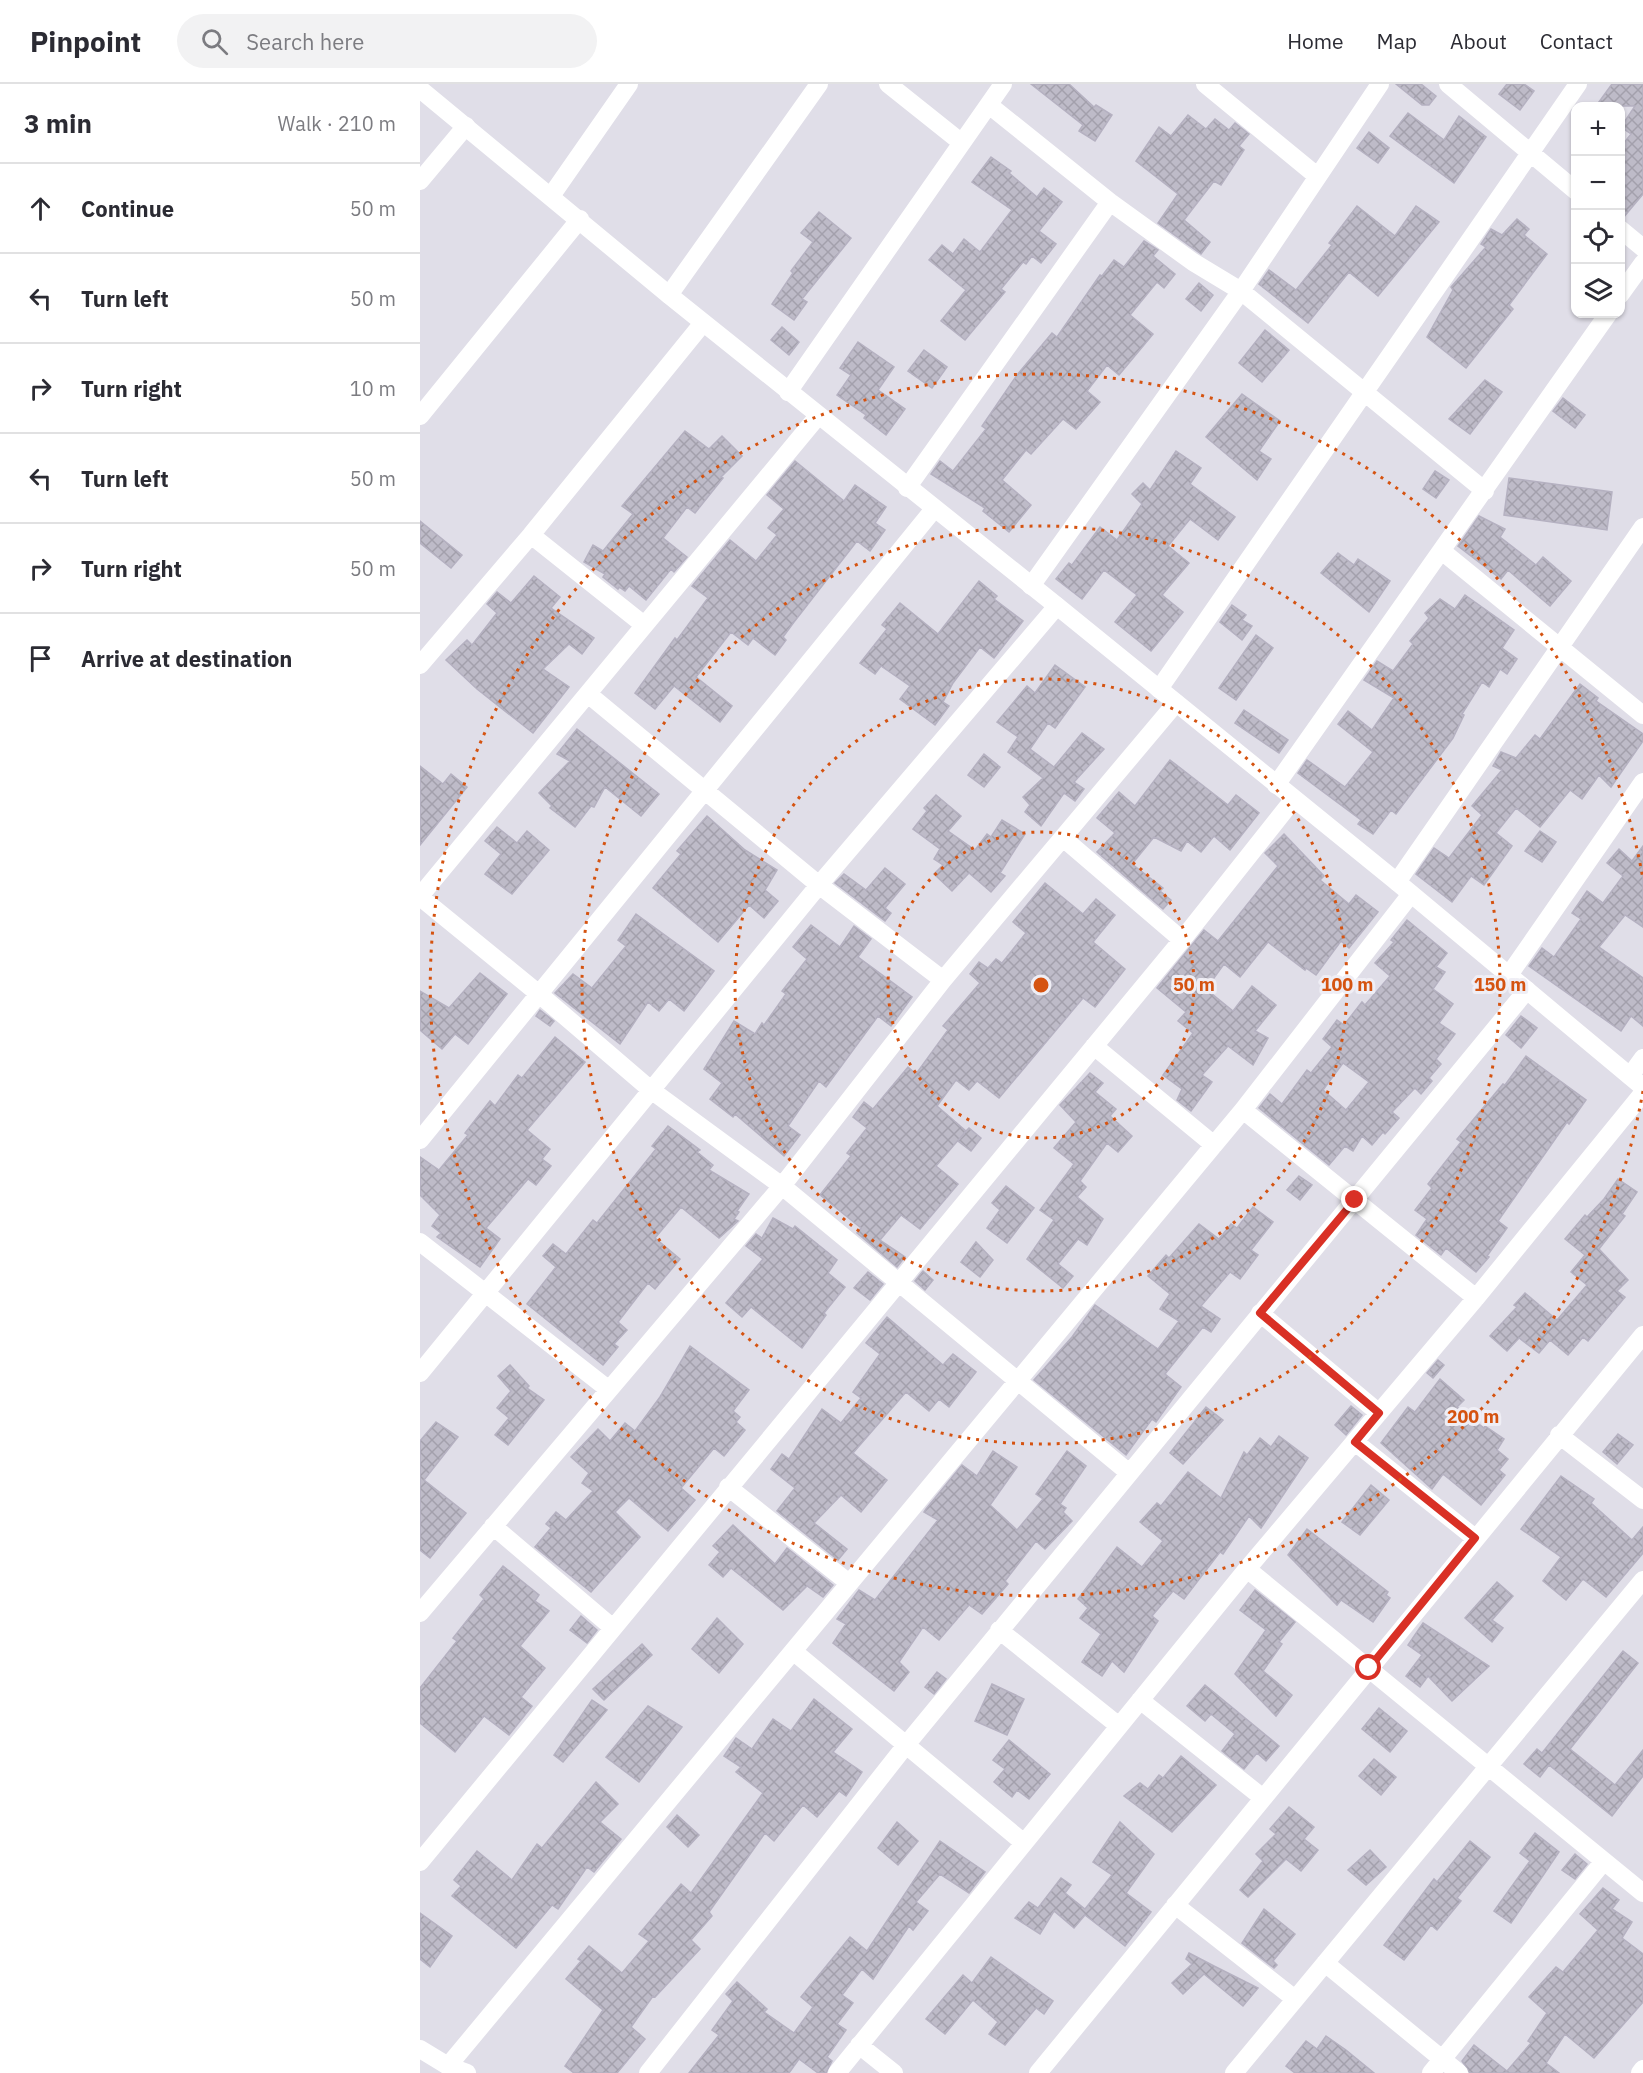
<!DOCTYPE html>
<meta charset="utf-8">
<style>
:root{--surface:#fff;--page:#f2f2f3;--text:#2b2b33;--muted:#7c7c81;--line:#e1e1e2}
body{margin:0;font-family:"IBM Plex Sans",sans-serif;background:var(--page);color:var(--text)}
.controls{position:absolute;right:18px;top:18px;display:grid;overflow:hidden;border-radius:12px;box-shadow:0 2px 4px #0004}
.controls button{width:54px;height:54px;display:grid;place-items:center;padding:0;border:0;border-bottom:2px solid var(--line);background:var(--surface);color:var(--text);font:30px sans-serif}
.stop{position:absolute;width:18px;height:18px;margin:-14px;border:4px solid #d93025;border-radius:50%;background:#fff}
.stop.end{background:#d93025;border-color:#fff;box-shadow:0 2px 6px #0008}
.list{margin:0;padding:0;list-style:none}
h2{display:flex;justify-content:space-between;align-items:center;height:78px;margin:0;padding:0 24px;font-size:26px}
h2 small{font-size:20px;font-weight:400;color:var(--muted)}
.list li{display:grid;grid-template-columns:39px 1fr auto;gap:18px;align-items:center;box-sizing:border-box;height:90px;padding:0 24px;border-top:2px solid var(--line)}
.list b{display:block;font-size:22px;white-space:nowrap}
.list em{font-size:20px;font-style:normal;color:var(--muted)}
.icon{flex:none;width:33px;height:33px;fill:none;stroke:currentColor;stroke-width:2;stroke-linecap:round;stroke-linejoin:round}
.map{position:relative;flex:none;width:1223px;height:1989px;overflow:hidden}
header{display:flex;align-items:center;gap:36px;box-sizing:border-box;height:84px;padding:0 30px;background:var(--surface);border-bottom:2px solid var(--line)}
header strong{font-size:28px}
nav{display:flex;gap:33px;margin-inline-start:auto;font-size:21px}
.search{width:420px;height:54px;background:var(--page);display:flex;align-items:center;gap:15px;box-sizing:border-box;padding:0 21px;border-radius:33px;color:var(--muted);font-size:22px}
main{display:flex}
aside{flex:1;background:var(--surface)}
.map>svg:first-child{display:block}
.building{fill:url(#building-cross-hatch);stroke:#b5b1c1;stroke-width:1.5;fill-rule:evenodd}
.lines{fill:none;stroke-linecap:round;stroke-linejoin:round}
.street{stroke:#fff;stroke-width:18}
.secondary{stroke:#fff;stroke-width:18}
.route{stroke:#d93025;stroke-width:8}
.ring{fill:none;stroke:#d55310;stroke-width:3;stroke-dasharray:3 6}
.centre{fill:#d55310;stroke:#efeef5;stroke-width:3}
.ring-label{font-size:18px;text-anchor:middle;font-weight:bold;fill:#d55310;stroke:#efeef5;stroke-width:6;stroke-linejoin:round;paint-order:stroke}
</style>
<header>
<strong>Pinpoint</strong>
<div class="search"><svg class="icon" aria-label="search" viewBox="0 0 24 24"><circle cx="10" cy="10" r="6"/><path d="M15 15l6 6"/></svg>Search here</div>
<nav><a>Home</a><a>Map</a><a>About</a><a>Contact</a></nav>
</header>
<main>
<aside>
<h2>3 min<small>Walk · 210 m</small></h2>
<ul class="list">
<li><svg class="icon" aria-label="ahead" viewBox="0 0 24 24"><path d="M12 20V5M6 11l6-6 6 6"/></svg><div><b>Continue</b></div><em>50 m</em></li>
<li><svg class="icon" aria-label="left" viewBox="0 0 24 24"><path d="M17 20v-9H6M10 6l-5 5 5 5"/></svg><div><b>Turn left</b></div><em>50 m</em></li>
<li><svg class="icon" aria-label="right" viewBox="0 0 24 24"><path d="M7 20v-9h11M14 6l5 5-5 5"/></svg><div><b>Turn right</b></div><em>10 m</em></li>
<li><svg class="icon" aria-label="left" viewBox="0 0 24 24"><path d="M17 20v-9H6M10 6l-5 5 5 5"/></svg><div><b>Turn left</b></div><em>50 m</em></li>
<li><svg class="icon" aria-label="right" viewBox="0 0 24 24"><path d="M7 20v-9h11M14 6l5 5-5 5"/></svg><div><b>Turn right</b></div><em>50 m</em></li>
<li><svg class="icon" aria-label="arrive" viewBox="0 0 24 24"><path d="M6 21V4h12l-3 4 3 4H6"/></svg><div><b>Arrive at destination</b></div></li>
</ul>
</aside>
<div class="map">
<svg width="1223" height="1989" viewBox="0 0 1223 1989">
<defs>
<pattern id="building-cross-hatch" width="8" height="8" patternUnits="userSpaceOnUse" patternTransform="scale(1.5)"><rect width="8" height="8" fill="#bebbc8"/><path d="M0 0l8 8M0 8l8-8" fill="none" stroke="#a3a0ac"/></pattern>
</defs>
<rect width="100%" height="100%" fill="#e0dee8"/>
<path class="building" d="M611 0H649L674 23 676 21 692 31 675 57 659 47 663 41Z
M976 0H1001L1016 12 1009 21H1002Z
M1087 0H1104L1114 7 1100 26 1079 10Z
M1192 0H1223V110L1203 134H1200V64L1211 50 1201 43 1215 22H1176Z
M988 29 1024 56 1039 32 1066 53 1034 99 970 52Z
M768 31 786 45 795 35 809 46 815 39 829 50 819 62 824 66 801 101 794 97 764 136 790 158 781 170 738 139 758 110 716 77 739 43 751 52Z
M949 48 969 64 958 79 937 64Z
M571 73 591 87 589 89 617 113 624 104 642 118 619 147 636 160 621 179 612 172 606 180 603 178 581 205 585 208 545 256 521 237 546 206 509 176 522 161 533 170 544 155 560 168 592 126 552 98Z
M937 122 975 152 996 122 1019 138 958 212 929 188 888 239 839 200 849 186 876 206 912 161 909 159Z
M399 128 431 154 382 215 387 218 374 236 352 220 373 189 371 187 393 158 381 149Z
M1097 135 1109 145 1104 151 1127 170 1089 221 1093 225 1046 284 1007 253 1033 206 1031 203 1066 163 1061 160 1071 145 1082 151Z
M724 157 738 166 733 172 755 190 744 204 737 198 710 231 733 250 699 291 687 281 667 307 680 318 656 345 643 335 611 370 606 366 582 396 611 421 589 448 563 427 565 424 511 390 520 377 533 387 566 345 562 342 597 291 632 249 637 253 680 191 682 192 694 176 704 183Z
M779 199 793 211 781 227 766 215Z
M362 243 379 258 369 271 351 256Z
M845 246 869 266 842 298 819 279Z
M438 258 474 283 458 306 485 325 466 351 444 334 446 331 417 311 431 291 420 284Z
M504 266 527 283 512 304 488 287Z
M1065 296 1082 308 1050 350 1029 335Z
M822 310 860 337 839 367 851 375 837 396 786 353Z
M1143 314 1165 331 1155 344 1133 327Z
M265 347 289 365 302 352 322 372 301 393 303 394 275 429 267 423 243 454 267 473 254 488 251 485 226 516 209 502 205 507 199 503 198 505 183 493 185 490 164 478 173 461 183 467 213 430 202 422Z
M756 367 781 384 770 400 815 433 798 456 770 435 748 462 769 479 742 511 763 528 731 567 695 538 717 511 684 486 662 515 636 495 649 479 652 481 680 443 697 456 722 420 712 410 723 399 730 406Z
M375 377 424 417 435 401 466 423 455 439 465 446 450 467 437 457 374 538 363 553 366 556 355 571 333 554 328 561 311 548 276 593 312 622 300 638 254 602 235 625 215 609 255 554 257 556 288 514 272 502 310 456 336 477 357 451 348 444 364 425 347 411Z
M1015 387 1029 396 1016 414 1003 405Z
M1089 394 1192 408 1187 446 1084 431Z
M1059 432 1085 445 1080 453 1116 481 1123 473 1151 497 1130 522 1088 486 1081 495 1038 462Z
M0 437 42 471 31 484 0 459Z
M918 469 934 481 938 475 970 497 949 528 901 489Z
M114 492 140 513 131 524 174 554 162 570 149 560 123 585 149 603 113 649 57 605 26 576 47 556 52 561 77 529 67 520 77 508 91 519Z
M559 497 577 512 574 515 603 537 574 574 560 563 533 599 523 618 529 622 515 641 480 615 490 602 461 582 455 590 440 579 467 545 462 541 480 519 518 550Z
M1045 511 1094 546 1082 564 1097 575 1087 590 1080 585 1069 603 1062 598 1042 630 1044 631 1033 654 976 730 971 726 953 750 938 740 941 736 878 689 887 676 925 703 953 668 918 640 928 627 952 646 974 614 944 596 949 589 957 577 973 587 993 560 990 557 1009 534 1005 529 1020 515 1035 525Z
M812 521 826 531 822 536 832 542 822 556 800 538Z
M836 551 853 564 816 616 799 604Z
M635 581 665 603 635 644 628 639 610 665 634 683 662 649 684 665 654 698 664 705 655 717 644 709 621 742 605 728 610 721 603 713 623 694 588 668 598 653 577 638 607 602 615 609Z
M1160 600 1178 614 1176 617 1223 650V657L1191 703 1179 691 1162 715 1150 706 1120 743 1096 724 1076 749 1092 762 1064 801 1051 792 1032 818 996 790 1014 764 1029 774 1062 731 1052 722 1082 686 1073 682 1081 668 1096 674 1115 651 1120 655Z
M824 626 868 656 859 669 815 639Z
M157 645 239 710 221 732 185 703 174 723 171 722 155 743 130 724 132 722 119 709 150 677 137 670Z
M564 670 580 683 564 703 548 691Z
M750 676 808 721 816 711 839 729 810 766 794 752 781 768 767 757 761 767 734 753 712 780 743 804 740 807 751 816 743 825 677 768 695 749 677 734 699 708 715 722Z
M0 682 23 700 31 690 47 703 0 761Z
M516 711 541 732 528 747 555 766 567 750 571 753 582 736 605 750 580 789 585 792 571 808 549 789 532 807 514 790 523 781 514 775 520 765 493 745 507 727 504 724Z
M287 732 325 766 357 786 345 806 358 817 344 834 329 821 298 858 233 804 261 770 257 767Z
M77 743 97 759 107 747 129 766 92 810 65 790 81 770 65 757Z
M1120 747 1136 758 1122 778 1105 767Z
M864 750 904 792 900 796 929 820 936 811 958 828 929 864 921 857 896 891 886 884 885 886 848 858 820 893 804 880 786 905 813 927 832 902 856 921 835 947 848 954 833 981 808 962 782 991 792 998 771 1027 757 1016 762 1005 743 991 773 949 758 937 766 928 737 904 784 846 798 857 858 782 845 769Z
M1223 762V843L1205 831 1179 863 1223 894V942L1211 932 1201 947 1109 882 1122 864 1134 873 1161 835 1152 829 1167 807 1183 819 1203 792 1187 779 1199 765 1212 777Z
M465 784 485 800 465 824 471 829 465 837 415 799 424 790 446 806Z
M625 799 663 830 676 815 695 831 673 858 705 885 675 923 663 914 579 1014 557 997 549 1006 536 996 517 1022 546 1047 549 1044 561 1054 551 1067 538 1057 546 1047 516 1082 538 1100 500 1145 481 1131 460 1156 485 1173 477 1183 437 1149 441 1144 400 1111 431 1072 427 1069 447 1044 433 1033 444 1018 453 1025 488 983 496 990 528 946 523 942 560 899 550 890 559 878 568 884 576 875 582 879 606 849 593 838Z
M216 830 294 887 264 927 249 915 239 927 228 918 200 960 135 909 153 890 172 904 206 862 198 856Z
M987 836 1027 869 1016 883 1025 888 1013 905 1033 920 1019 939 1035 950 1016 975 1021 980 1009 994 1012 997 1001 1010 995 1004 972 1028 979 1034 965 1050 963 1048 952 1061 942 1052 933 1067 925 1062 909 1081 839 1024 850 1010 862 1020 887 986 891 989 912 963 903 955 917 936 924 941 942 918 945 921 970 892 955 879 974 858 971 856ZM923 979 949 998 926 1026 903 1006Z
M391 841 420 863 434 842 451 855 438 873 492 913 471 942 458 932 406 1003 399 997 368 1042 380 1051 364 1072 315 1030 313 1033 290 1015 302 999 284 985 314 937 335 950 342 939 344 941 366 910 362 907 387 875 373 863Z
M60 889 87 910 48 960 35 950 22 965 0 946V907L29 924Z
M120 926 134 937 130 942 116 932Z
M1101 932 1117 944 1101 964 1086 951Z
M135 953 165 978 107 1046 130 1065 122 1075 131 1082 116 1101 108 1095 66 1144 80 1155 60 1183 17 1153 21 1149 12 1142 20 1131 0 1111V1073L19 1086 48 1051 45 1049 70 1017 75 1022 98 991 102 994Z
M1106 972 1166 1016 1149 1040 1147 1038 1078 1137 1087 1144 1067 1172 1069 1173 1056 1188 1026 1164 1021 1171 996 1151 1007 1135 995 1126 1012 1104 1008 1100 1041 1058 1037 1055 1083 1000 1085 1001Z
M670 989 683 999 675 1008 696 1025 690 1032 712 1052 698 1068 687 1059 660 1097 666 1103 657 1113 683 1135 667 1161 658 1155 638 1180 653 1192 643 1204 607 1175 634 1136 620 1126 654 1080 634 1064 656 1038 640 1021Z
M248 1042 280 1066 277 1068 293 1081 289 1086 329 1110 317 1127 319 1128 314 1135 318 1137 299 1154 261 1123 235 1154 260 1175 235 1205 228 1199 198 1238 207 1246 194 1260 198 1263 183 1281 107 1220 136 1183 123 1172 133 1160 146 1170 173 1136 177 1139 236 1065 232 1062Z
M879 1092 892 1101 880 1116 867 1106Z
M1198 1095 1217 1108 1202 1130 1205 1132 1179 1165 1208 1196 1197 1207 1205 1213 1168 1257 1163 1253 1148 1271 1130 1256 1119 1269 1099 1254 1087 1267 1070 1252 1097 1223 1094 1221 1105 1209 1137 1236 1167 1201 1151 1188 1165 1171 1145 1155 1165 1131 1167 1133 1184 1115Z
M586 1102 614 1124 587 1159 567 1144 580 1126 572 1119Z
M833 1123 853 1138 831 1166 838 1171 820 1195 810 1188 781 1222 800 1235 791 1248 783 1243 745 1290 761 1303 736 1338 732 1335 706 1371 614 1296 652 1253 675 1221 738 1265 759 1237 740 1225 750 1210 728 1192 746 1171 749 1174 779 1140 799 1155 811 1140 817 1144Z
M353 1134 373 1145 375 1142 417 1176 408 1189 425 1203 404 1229 406 1231 382 1264 331 1223 322 1233 306 1219 343 1175 326 1162 336 1150 342 1154Z
M556 1158 573 1176 560 1193 541 1178Z
M503 1187 513 1196 505 1206 495 1197Z
M448 1188 463 1200 450 1216 434 1204Z
M467 1233 523 1281 533 1270 556 1288 529 1323 519 1315 509 1327 486 1308 433 1369 467 1396 441 1428 421 1411 394 1439 427 1465 418 1476 357 1427 375 1404 351 1385 362 1370 369 1375 402 1325 421 1339 441 1314 433 1308 460 1270 446 1259Z
M270 1262 329 1306 313 1327 320 1333 316 1338 325 1346 304 1372 294 1364 261 1404 275 1416 248 1447 209 1414 195 1428 220 1453 171 1508 115 1463 131 1444 126 1440 136 1428 146 1436 173 1407 162 1399 169 1389 151 1373 178 1345 190 1357 205 1339 215 1347 240 1313Z
M1018 1276 1024 1281 1013 1294 1007 1289Z
M90 1281 109 1302 107 1304 124 1316 88 1361 75 1351 89 1334 77 1324 91 1307 78 1292Z
M1020 1295 1044 1316 1037 1323 1064 1344 1065 1342 1084 1355 1077 1366 1088 1375 1079 1386 1085 1391 1061 1421 1023 1390 1012 1405 961 1359 988 1323 995 1328Z
M931 1322 942 1331 926 1351 915 1341Z
M786 1323 803 1336 763 1380 750 1369Z
M16 1338 38 1353 4 1396 46 1429 10 1474 0 1466V1357Z
M1198 1350 1213 1361 1197 1380 1183 1368Z
M859 1352 888 1374 841 1444 829 1432 803 1470 800 1468 764 1515 753 1507 732 1532 738 1537 704 1588 692 1577 682 1592 662 1578 681 1550 660 1534 668 1524 658 1515 697 1463 722 1483 743 1457 720 1438 737 1419 741 1422 768 1388 801 1414 824 1368 827 1371 840 1354 851 1363Z
M573 1367 597 1383 570 1421 597 1446 623 1415 616 1410 647 1367 666 1382 640 1420 646 1424 643 1428 652 1437 625 1465 616 1457 585 1497 588 1500 562 1530 549 1521 519 1556 503 1543 479 1578 489 1588 474 1607 413 1559 426 1540 417 1535 439 1506 455 1516 518 1436 504 1428 506 1425 542 1381 557 1392Z
M1141 1392 1174 1415 1171 1419 1212 1456 1223 1443V1469L1186 1513 1163 1495 1146 1516 1123 1497 1141 1473 1101 1445Z
M951 1401 969 1416 940 1451 922 1438Z
M313 1441 355 1480 367 1464 413 1501 403 1513 387 1502 363 1526 311 1484 303 1493 289 1481 300 1468 293 1462Z
M887 1445 968 1508 966 1511 970 1514 953 1538 921 1516 917 1521 868 1471Z
M83 1482 119 1511 115 1517 129 1527 100 1562 125 1584 101 1613 112 1622 89 1651 64 1632 35 1668 0 1639V1604L37 1557 33 1554 64 1515 60 1511Z
M1077 1498 1093 1512 1072 1536 1083 1544 1072 1558 1045 1534Z
M835 1506 875 1538 859 1558 862 1560 843 1587 872 1611 856 1632 815 1590 846 1546 820 1526Z
M161 1532 177 1546 167 1559 150 1546Z
M297 1534 323 1560 299 1589 272 1565Z
M1003 1539 1069 1582 1032 1617 1008 1592 1000 1603 986 1592 1002 1571 988 1561Z
M222 1560 232 1571 184 1616 173 1605Z
M1203 1567 1218 1579 1150 1665 1195 1701 1223 1666V1692L1192 1732 1129 1681 1120 1693 1104 1680 1117 1665 1122 1669Z
M517 1588 526 1595 514 1610 505 1603Z
M572 1600 604 1615 587 1651 555 1637Z
M785 1601 859 1662 846 1677 837 1669 824 1685 802 1667 815 1650 791 1630 785 1637 767 1622Z
M394 1615 432 1645 413 1668 442 1688 426 1712 419 1707 397 1733 383 1721 354 1757 345 1749 289 1828 292 1832 271 1856 280 1865 235 1913 233 1912 211 1943 225 1955 197 1989H154L145 1982 183 1926 146 1895 161 1877 158 1875 169 1862 202 1889 229 1857 219 1850 261 1800 271 1809 343 1709 316 1688 321 1683 304 1672 316 1654 332 1665 353 1635 371 1647Z
M172 1616 187 1626 143 1678 134 1671Z
M228 1622 262 1643 219 1698 186 1673Z
M959 1624 987 1647 970 1668 942 1645Z
M589 1656 630 1690 609 1715 597 1706 592 1713 574 1698 585 1685 573 1676Z
M761 1672 796 1701 752 1748 704 1712 720 1699 728 1705 739 1691 743 1694Z
M954 1675 976 1693 961 1711 939 1692Z
M176 1698 198 1720 180 1738 201 1755 174 1788 167 1783 138 1825 132 1821 96 1864 32 1812 41 1802 34 1796 57 1767 92 1796 117 1760 122 1764Z
M869 1723 894 1743 884 1755 898 1766 881 1787 866 1775 828 1813 820 1806 843 1777 836 1770 856 1750 850 1745Z
M257 1731 279 1751 268 1763 247 1743Z
M477 1738 498 1757 478 1781 458 1764Z
M700 1738 734 1770 706 1809 731 1828 705 1862 665 1831 654 1844 634 1827 620 1850 595 1834 609 1818 618 1824 641 1794 651 1801 645 1809 665 1825 692 1791 673 1778Z
M1115 1749 1139 1768 1091 1839 1074 1827 1110 1777 1100 1769Z
M520 1757 565 1788 549 1809 520 1790 496 1818 508 1827 493 1846 489 1842 453 1895 442 1885 422 1911 433 1919 417 1940 426 1946 407 1973 412 1977 406 1989H398L379 1975 369 1989H269L299 1951 292 1946 313 1917 306 1910 317 1898 347 1925 344 1928 374 1949 393 1923 381 1913 430 1853 447 1867Z
M1050 1757 1070 1773 1037 1814 1041 1817 1017 1846 1011 1841 984 1876 964 1861 1014 1795 1017 1798Z
M950 1766 966 1783 946 1801 928 1786Z
M1155 1770 1167 1780 1155 1795 1142 1786Z
M1183 1804 1199 1816 1192 1825 1212 1838 1202 1854 1223 1870V1918L1174 1974 1145 1950 1126 1979 1139 1989H1050L1042 1977 1054 1961 1087 1987 1111 1959 1108 1957 1127 1929 1109 1913 1136 1883 1143 1888 1178 1846 1160 1830Z
M844 1825 875 1850 853 1877 857 1881 854 1884 822 1859Z
M0 1829 32 1852 10 1883 0 1875Z
M769 1869 794 1882 838 1904 823 1922 784 1890 763 1910 752 1899 772 1880 766 1875Z
M571 1873 633 1917 624 1930 616 1924 585 1961 569 1950 578 1938 553 1916 525 1950 506 1935 543 1891 552 1899Z
M906 1952 926 1966 954 1989H875L866 1982 886 1957 897 1965Z"/>
<g class="lines">
<path class="street" d="M468 0 542 59
M785 0 897 92
M1028 0 1156 107
M569 21 690 118 773 178 821 207 1065 407
M0 97 46 42
M131 112 209 0
M1200 145 1223 164
M249 211 399 0
M1200 211 1223 179
M368 308 583 0
M0 332 160 135
M487 404 690 118
M111 451 224 541
M1023 468 1223 631
M611 502 821 207 960 0
M0 581 111 451 283 239
M739 605 1158 0
M168 610 399 801 523 896
M856 701 1188 230
M643 754 762 856
M977 798 1223 443
M0 812 398 332
M0 813 119 910 231 1006 362 1102 708 1388
M1089 891 1223 698
M674 962 794 1061
M1210 992 1223 974
M823 1026 1056 1214
M0 1056 514 425
M0 1158 188 1305
M840 1229 959 1329
M0 1289 399 801 637 522
M1139 1351 1223 1416
M935 1358 1055 1454
M308 1403 429 1499
M73 1442 193 1544
M827 1485 1223 1809
M0 1529 362 1102 523 896 756 619
M579 1546 699 1642
M373 1567 604 1759
M720 1616 843 1714
M0 1778 762 856 873 716
M755 1821 875 1915
M905 1879 1039 1989
M439 1961 474 1989
M28 1982 823 1026 991 810
M228 1989 486 1661 1107 906
M417 1989 827 1485 1056 1214 1223 1009
M618 1989 1223 1251
M814 1989 1223 1496
M1011 1989 1184 1777
M1220 1989 1223 1985"/>
<path class="secondary" d="M0 5 249 211 637 522 977 798 1223 1003
M0 1965 28 1982 47 1989"/>
</g>
<g class="lines">
<path class="route" d="M935 1116 840 1229 959 1329 935 1358 1055 1454 949 1584"/>
</g>
<g class="ring">
<circle cx="621" cy="901" r="153"/>
<circle cx="621" cy="901" r="306"/>
<circle cx="621" cy="901" r="459"/>
<path d="M1223 1007A611 611 0 1 1 1223 795"/>
</g>
<circle cx="621" cy="901" r="9" class="centre"/>
<g class="ring-label">
<text x="774" y="907">50 m</text>
<text x="927" y="907">100 m</text>
<text x="1080" y="907">150 m</text>
<text x="1053" y="1339">200 m</text>
</g>
</svg>
<div class="controls">
<button>+</button>
<button>−</button>
<button><svg class="icon" aria-label="locate" viewBox="0 0 24 24"><circle cx="12" cy="12" r="6"/><path d="M12 2v4M12 18v4M2 12h4M18 12h4"/></svg></button>
<button><svg class="icon" aria-label="layers" viewBox="0 0 24 24"><path d="M12 4l9 5-9 5-9-5zM3 14l9 5 9-5"/></svg></button>
</div>
<div class="stop" style="left:949px;top:1584px"></div>
<div class="stop end" style="left:935px;top:1116px"></div>
</div>
</main>
